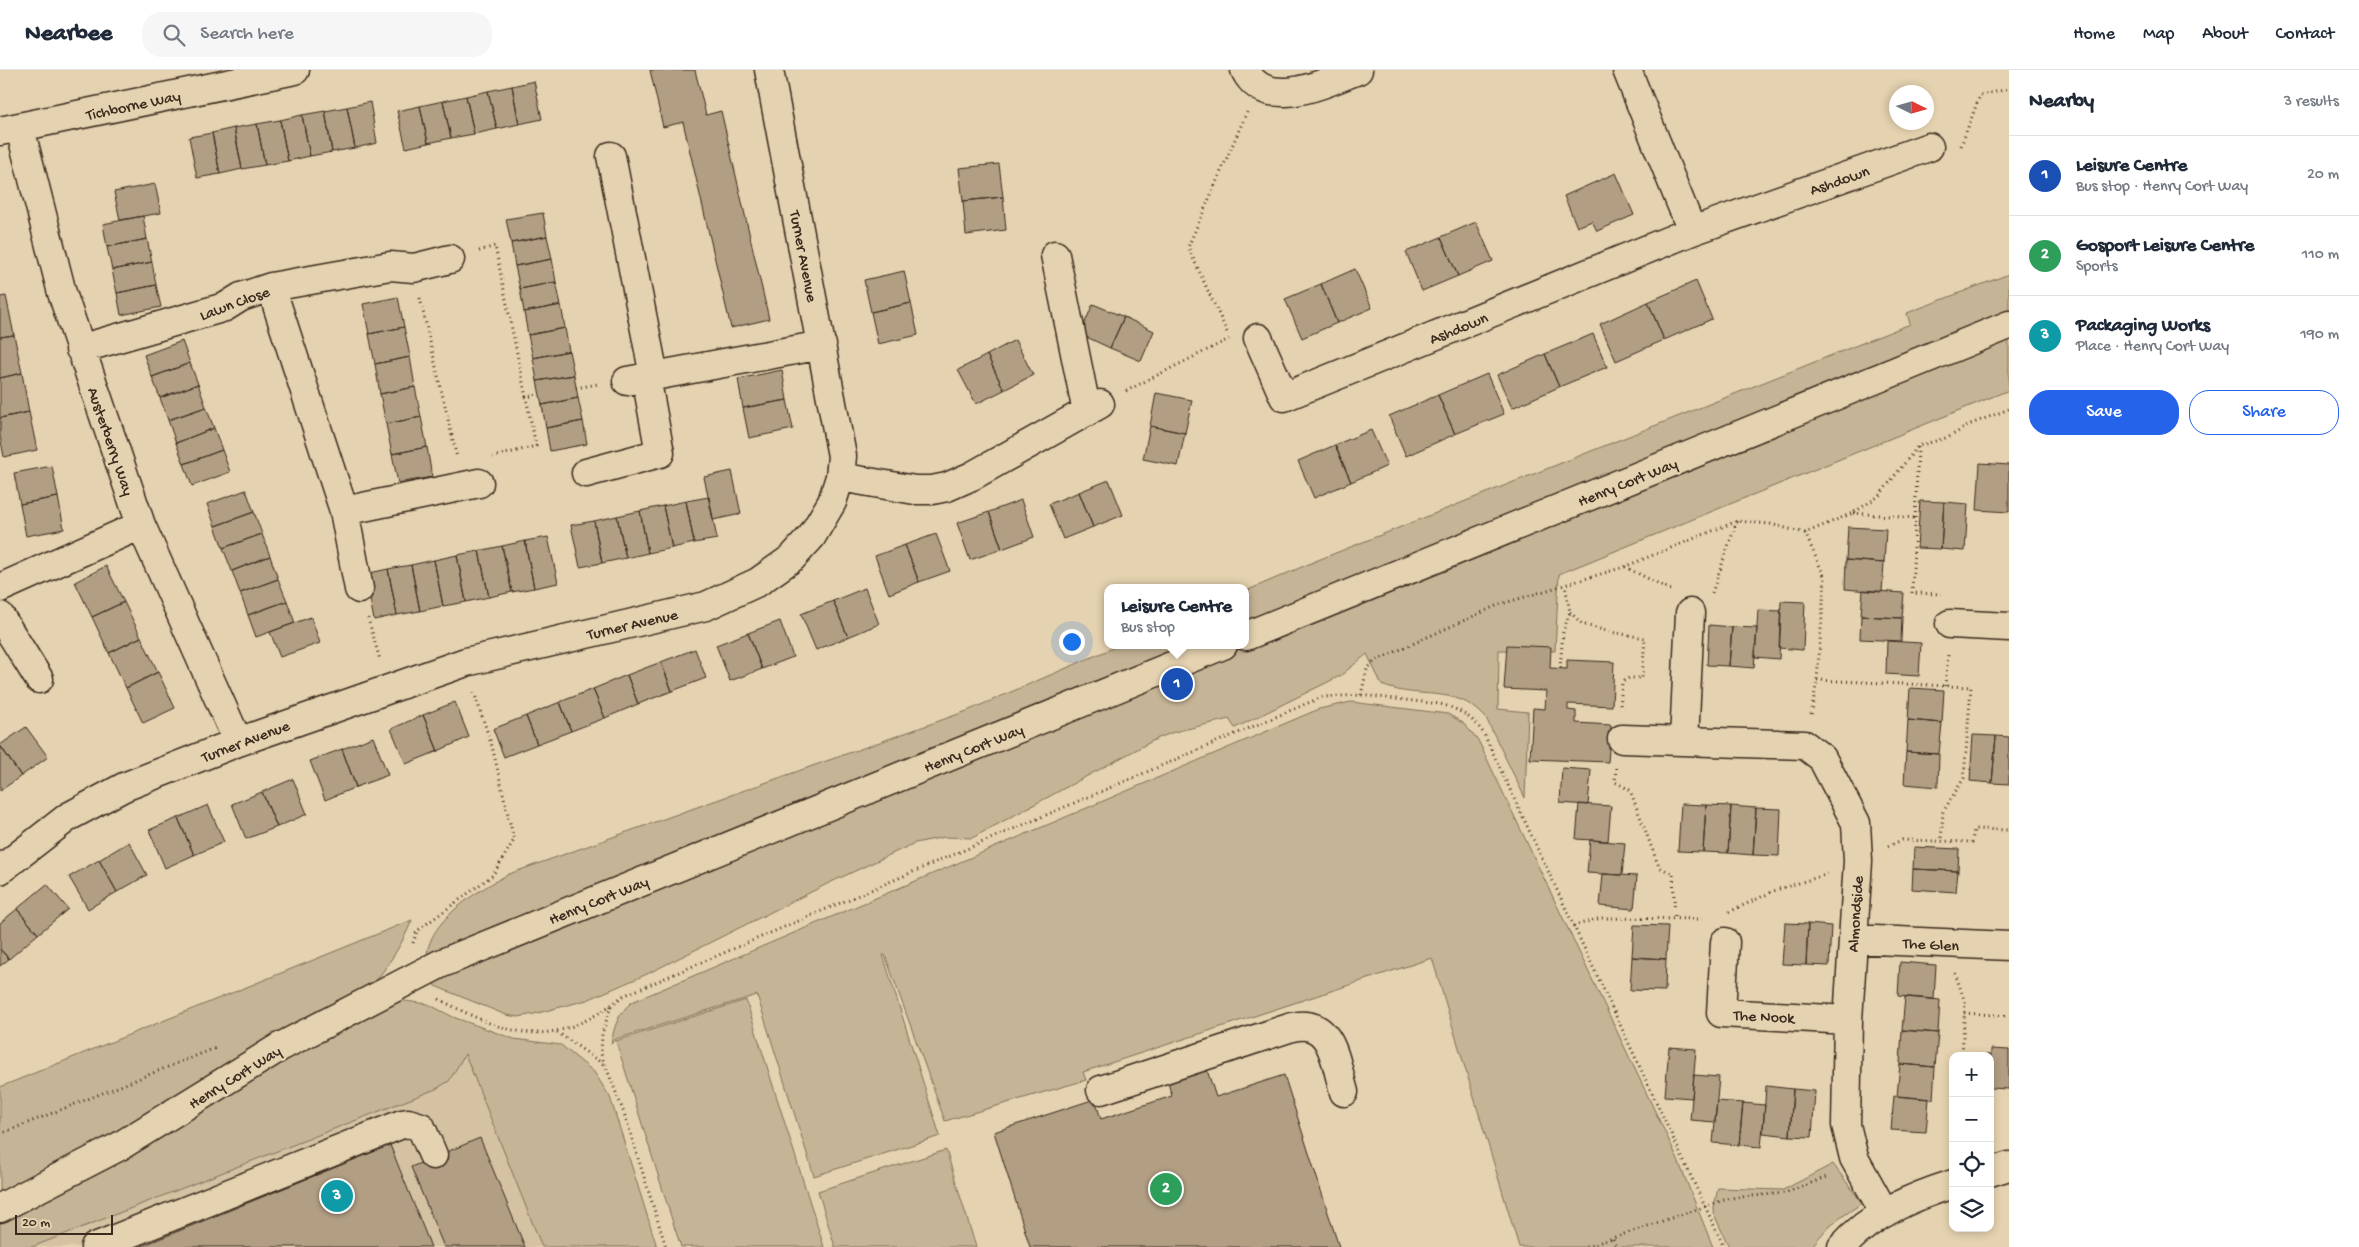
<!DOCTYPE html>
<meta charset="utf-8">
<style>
:root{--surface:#fff;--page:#f6f6f7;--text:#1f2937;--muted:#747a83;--line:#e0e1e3;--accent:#2563eb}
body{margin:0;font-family:"Gochi Hand",sans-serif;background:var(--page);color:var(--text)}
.controls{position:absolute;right:15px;bottom:15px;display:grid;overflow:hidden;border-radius:10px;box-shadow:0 2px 8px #0003}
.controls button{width:45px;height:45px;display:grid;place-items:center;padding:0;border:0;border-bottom:1px solid var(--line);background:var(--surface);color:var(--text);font:25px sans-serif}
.compass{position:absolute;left:1889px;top:15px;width:45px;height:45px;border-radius:50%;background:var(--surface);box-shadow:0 2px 8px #0003;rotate:95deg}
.scale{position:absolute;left:15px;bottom:12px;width:98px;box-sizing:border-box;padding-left:5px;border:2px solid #3b2a1e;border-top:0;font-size:14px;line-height:18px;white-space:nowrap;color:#3b2a1e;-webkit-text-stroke:4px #e5d2b0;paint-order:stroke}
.you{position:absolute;left:1071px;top:571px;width:18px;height:18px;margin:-12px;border:4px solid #fff;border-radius:50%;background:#1a73e8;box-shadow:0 0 0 8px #1a73e833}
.badge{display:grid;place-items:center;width:32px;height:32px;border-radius:50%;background:var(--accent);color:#fff;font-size:16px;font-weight:700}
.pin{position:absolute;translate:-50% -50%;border:2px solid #fff;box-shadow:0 1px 5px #0006}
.popup{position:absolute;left:1104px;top:514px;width:145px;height:65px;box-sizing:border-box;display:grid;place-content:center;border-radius:10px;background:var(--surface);filter:drop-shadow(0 1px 4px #0005);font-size:16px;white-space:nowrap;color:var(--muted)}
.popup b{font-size:19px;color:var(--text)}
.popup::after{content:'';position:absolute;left:50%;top:100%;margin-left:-10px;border:10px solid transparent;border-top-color:var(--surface)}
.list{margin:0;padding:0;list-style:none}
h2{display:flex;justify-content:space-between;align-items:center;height:65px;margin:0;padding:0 20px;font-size:21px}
h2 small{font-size:16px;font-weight:400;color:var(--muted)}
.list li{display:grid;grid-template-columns:32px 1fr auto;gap:15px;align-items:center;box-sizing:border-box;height:80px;padding:0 20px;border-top:1px solid var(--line)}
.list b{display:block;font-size:19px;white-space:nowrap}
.list p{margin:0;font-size:16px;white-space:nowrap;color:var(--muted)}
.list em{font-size:16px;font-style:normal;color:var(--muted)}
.actions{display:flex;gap:10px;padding:15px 20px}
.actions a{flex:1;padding:11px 0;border:1px solid var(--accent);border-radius:20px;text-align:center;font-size:18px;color:var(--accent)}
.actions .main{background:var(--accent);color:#fff}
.icon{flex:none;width:28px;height:28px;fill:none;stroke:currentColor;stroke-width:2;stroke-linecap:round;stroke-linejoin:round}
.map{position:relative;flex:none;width:2009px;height:1177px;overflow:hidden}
header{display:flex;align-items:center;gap:30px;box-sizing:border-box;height:70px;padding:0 25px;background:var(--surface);border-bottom:1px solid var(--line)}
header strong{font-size:24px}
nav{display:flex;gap:28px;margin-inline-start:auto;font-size:18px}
.search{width:350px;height:45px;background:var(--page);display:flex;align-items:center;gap:12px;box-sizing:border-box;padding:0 18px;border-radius:20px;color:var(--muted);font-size:19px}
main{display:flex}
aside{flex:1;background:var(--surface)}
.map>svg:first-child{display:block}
.built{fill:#d5c2a2}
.green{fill:#c6b496;stroke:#806f5a}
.building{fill:#b19e83;stroke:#3b2a1e}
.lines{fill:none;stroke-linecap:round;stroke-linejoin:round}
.minor-casing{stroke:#3b2a1e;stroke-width:31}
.path{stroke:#3b2a1e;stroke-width:3;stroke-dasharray:1 4;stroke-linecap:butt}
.minor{stroke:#e5d2b0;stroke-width:28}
.labels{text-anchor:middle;stroke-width:4.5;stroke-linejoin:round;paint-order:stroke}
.street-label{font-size:16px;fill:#3b2a1e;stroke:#e5d2b0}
</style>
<header>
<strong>Nearbee</strong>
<div class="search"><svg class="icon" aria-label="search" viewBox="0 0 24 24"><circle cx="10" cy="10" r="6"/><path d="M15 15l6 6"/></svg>Search here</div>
<nav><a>Home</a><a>Map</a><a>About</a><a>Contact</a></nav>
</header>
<main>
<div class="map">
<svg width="2009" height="1177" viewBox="0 0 2009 1177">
<rect width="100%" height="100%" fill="#e5d2b0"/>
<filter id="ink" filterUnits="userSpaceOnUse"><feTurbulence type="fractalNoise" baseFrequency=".02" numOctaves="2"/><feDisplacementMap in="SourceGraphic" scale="10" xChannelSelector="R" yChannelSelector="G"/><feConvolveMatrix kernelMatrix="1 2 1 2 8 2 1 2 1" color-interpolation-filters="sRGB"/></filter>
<g filter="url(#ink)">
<path class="built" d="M465 984 542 1177H32L436 1019 449 1011Z"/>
<path class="green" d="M2009 204V320L1559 504 1555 581 1499 580 1498 639 1528 642 1525 728 1486 648C1455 613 1419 631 1382 615L1367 584 1340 606 1235 658 1229 649 1174 662 1156 669 972 768 945 767 915 773 827 814 645 905 587 930 534 944 518 947 506 945 435 916C403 865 471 824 509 804L967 641 1120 575H1246V521L1318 490 1910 254 1907 243Z
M1351 632 1448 644 1463 653 1478 670 1675 1083 1713 1177H1519L1432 888 1083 1002 1086 1010 945 1051 885 885H883L940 1066 814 1106 757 925 616 969 611 974C614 957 618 943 632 932L1319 639Z
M412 850C402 875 388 896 371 917L390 929 428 934 453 947 514 969 561 975 594 1002 610 1027 657 1177H542L465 984 449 1011 436 1019 32 1177H0V1017Z
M746 930 824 1177H681L674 1156 616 971Z
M946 1080 976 1177H835L818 1121Z
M1833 1094 1862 1133 1830 1155 1811 1177H1729L1713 1142 1718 1118 1783 1120Z"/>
<path class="building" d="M650 0H695L706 45 721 41 769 249 731 258 683 52 663 57Z
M534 11 542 49 519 54 512 16Z
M512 16 519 54 497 59 488 21Z
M488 21 497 59 474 64 466 26Z
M466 26 474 64 451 68 443 31Z
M443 31 451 68 428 73 420 36Z
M370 32 377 73 355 78 347 37Z
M420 36 428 73 406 78 397 41Z
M347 37 355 78 332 82 325 41Z
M325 41 332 82 310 86 302 45Z
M302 45 310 86 288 91 280 50Z
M280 50 288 91 265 95 257 54Z
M257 54 265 95 242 99 234 58Z
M234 58 242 99 220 104 212 63Z
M212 63 220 104 197 108 189 67Z
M999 94 1003 127 963 131 959 98Z
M1616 103 1634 145 1597 161 1592 151 1577 157 1564 126Z
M155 114 161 143 120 150 114 122Z
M1003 127 1006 160 966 165 963 131Z
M543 143 547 166 511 173 506 149Z
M143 146 147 169 107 177 103 154Z
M1476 152 1493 191 1458 206 1441 167Z
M547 166 552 189 515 196 511 173Z
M1441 167 1458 206 1422 221 1406 182Z
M147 169 152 192 112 200 107 177Z
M552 189 556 212 520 219 515 196Z
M152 192 156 215 117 223 112 200Z
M1355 199 1372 238 1337 253 1321 214Z
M904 201 911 233 871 242 864 210Z
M1696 211 1712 249 1664 270 1648 232Z
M556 212 561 235 524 242 520 219Z
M1321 214 1337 253 1302 268 1285 229Z
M156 215 161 237 121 245 117 223Z
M6 226 14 265 0 267V227Z
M398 227 404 257 369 264 363 234Z
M1648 232 1664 270 1616 291 1600 254Z
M911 233 918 265 878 274 871 242Z
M1093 234 1124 247 1110 278 1080 264Z
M561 235 565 258 528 265 524 242Z
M1124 247 1154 261 1141 291 1110 278Z
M404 257 410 287 375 294 369 264Z
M565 258 569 281 533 288 528 265Z
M1593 264 1607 297 1559 317 1545 284Z
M14 265 22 303 0 308V267Z
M1015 270 1033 305 1004 320 987 285Z
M182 271 190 293 152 307 144 285Z
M569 281 574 305 537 311 533 288Z
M1545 284 1559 317 1512 338 1497 305Z
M987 285 1004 320 976 334 958 300Z
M410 287 415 317 380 324 375 294Z
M190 293 198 314 160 328 152 307Z
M782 300 787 330 743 338 738 309Z
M22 303 29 342 0 348V308Z
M1487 304 1504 344 1455 364 1438 325Z
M574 305 578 328 542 335 537 311Z
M198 314 206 337 168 350 160 328Z
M415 317 421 347 386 354 380 324Z
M1156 323 1192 330 1185 363 1150 356Z
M1438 325 1455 364 1406 386 1389 346Z
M578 328 583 351 546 358 542 335Z
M787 330 793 359 749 368 743 338Z
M206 337 214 358 176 373 168 350Z
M29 342 37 380 4 387 0 366V348Z
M421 347 427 377 392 384 386 354Z
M583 351 587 374 550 381 546 358Z
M1150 356 1185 363 1178 396 1143 389Z
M214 358 222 380 184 394 176 373Z
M1371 360 1387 396 1351 412 1335 375Z
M1335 375 1351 412 1314 428 1298 391Z
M427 377 432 407 398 413 392 384Z
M222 380 230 402 192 416 184 394Z
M1980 393 2009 395V442L1977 440Z
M52 396 58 427 20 434 14 403Z
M732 401 741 444 713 450 704 407Z
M1109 410 1123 445 1093 457 1079 422Z
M246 420 254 442 215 456 207 434Z
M1079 422 1093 457 1063 469 1049 434Z
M58 427 64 459 26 466 20 434Z
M709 427 717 469 694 473 686 431Z
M1021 430 1034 467 1002 479 989 442Z
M686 431 694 473 672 478 663 436Z
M1920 431 1944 432 1941 479 1917 478Z
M1944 432 1968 434 1965 481 1941 479Z
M663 436 672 478 648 483 640 441Z
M640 441 648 483 626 488 617 446Z
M254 442 262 464 223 478 215 456Z
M989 442 1002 479 970 490 957 453Z
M617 446 626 488 602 493 594 451Z
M594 451 602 493 580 497 571 455Z
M1848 457 1886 459 1884 493 1846 490Z
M262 464 270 486 232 501 223 478Z
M936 464 950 501 919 512 905 475Z
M548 467 558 513 534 518 525 471Z
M525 471 534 518 512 522 502 476Z
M905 475 919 512 889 524 875 486Z
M502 476 512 522 489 527 479 481Z
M479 481 489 527 466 532 457 485Z
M457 485 466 532 443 536 434 490Z
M270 486 278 509 240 523 232 501Z
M434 490 443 536 420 541 411 495Z
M1846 490 1884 493 1882 522 1845 519Z
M411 495 420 541 397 545 388 499Z
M106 496 124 532 92 547 75 512Z
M388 499 397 545 374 550 365 504Z
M278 509 287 531 248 545 240 523Z
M865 518 879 554 848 567 833 531Z
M1863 520 1904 523 1902 548 1861 546Z
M287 531 295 553 256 567 248 545Z
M833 531 848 567 816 580 801 544Z
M1781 531 1805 532 1803 580 1779 578Z
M124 532 141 567 109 583 92 547Z
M1758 540 1781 541 1779 589 1755 587Z
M1861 546 1902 548 1901 571 1860 569Z
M311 547 320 573 280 587 270 562Z
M780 551 793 587 762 599 748 563Z
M1709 555 1732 557 1729 596 1707 595Z
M1732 557 1757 558 1754 598 1729 596Z
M748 563 762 599 730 611 716 575Z
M141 567 158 602 126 618 109 583Z
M1887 571 1921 573 1919 606 1886 604Z
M1507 575 1551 577 1550 598 1567 599V590L1614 592 1612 636 1568 634V640L1576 641V653L1611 655 1608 692 1530 689 1533 638 1545 639 1546 621 1504 619Z
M695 579 706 608 672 621 661 592Z
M661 592 672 621 638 634 627 605Z
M158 602 175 638 143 653 126 618Z
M627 605 638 634 605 648 593 619Z
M1910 618 1944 620 1942 653 1908 650Z
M593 619 605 648 571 661 560 632Z
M455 632 469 667 438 681 423 645Z
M560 632 571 661 537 674 526 646Z
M423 645 438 681 406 694 391 659Z
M526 646 537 674 504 687 493 659Z
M1908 650 1942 653 1939 684 1906 682Z
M26 657 48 687 21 706 0 675Z
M1973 665 1996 666 1992 713 1970 711Z
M1996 666 2009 667V714L1992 713Z
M373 667 388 705 356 717 342 679Z
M0 676 21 706 0 721Z
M342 679 356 717 325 730 310 691Z
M1906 682 1939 684 1938 717 1904 714Z
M1562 698 1591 700 1588 735 1560 733Z
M293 709 307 744 277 757 262 722Z
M262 722 277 757 246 769 232 734Z
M1579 734 1611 736 1608 771 1576 769Z
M1681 734 1706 735 1703 782 1678 781Z
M208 735 224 772 194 785 178 748Z
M1706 735 1731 736 1728 783 1703 782Z
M1731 736 1756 738 1753 785 1728 783Z
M1756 738 1781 739 1779 786 1753 785Z
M178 748 194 785 165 798 149 760Z
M1590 770 1625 773 1622 805 1587 803Z
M129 772 147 805 117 822 99 790Z
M1914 777 1959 779 1958 801 1913 799Z
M99 790 117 822 88 839 69 807Z
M1913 799 1958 801 1956 822 1912 819Z
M1603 804 1637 806 1634 839 1600 836Z
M47 814 68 839 38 864 17 839Z
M17 839 38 864 9 889 0 879V853Z
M1785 853 1808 854 1806 895 1782 894Z
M1808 854 1831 856 1829 896 1806 895Z
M1634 855 1668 856 1666 889 1632 887Z
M0 879 9 889 0 896Z
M1632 887 1666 889 1665 921 1630 920Z
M1900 892 1936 895 1934 929 1898 926Z
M1905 927 1940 930 1938 963 1902 960Z
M1902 960 1938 963 1935 997 1900 994Z
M1669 977 1696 979 1692 1028 1665 1026Z
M1991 979 2009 980V1019L1990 1018Z
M1970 984 1990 985V989V986H1970Z
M1900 994 1935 997 1933 1029 1897 1026Z
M1206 997 1216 1027 1284 1005 1339 1177H1030L994 1062 1095 1029 1101 1049 1172 1026 1167 1010Z
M1694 1005 1719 1007 1715 1052 1690 1050Z
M1766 1016 1793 1019 1790 1066 1763 1063Z
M1793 1019 1815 1021 1812 1067 1790 1066Z
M1894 1026 1929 1029 1926 1062 1891 1060Z
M1717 1031 1743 1033 1739 1075 1713 1073Z
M1743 1033 1765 1035 1761 1077 1739 1075Z
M480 1068 525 1177H444L411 1097Z
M390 1075 431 1177H139Z"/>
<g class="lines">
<defs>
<path id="minor" d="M1245 0C1266 43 1327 12 1358 0
M1627 0 1692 161
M20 58 62 223 141 455 238 672
M0 61 295 0
M611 86 654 306
M1055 185 1087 342
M271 217 344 441 359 519
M1258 268 1284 327 1692 161 1929 77
M80 279 225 237 241 227 271 217 390 196 414 198 450 189
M627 311 822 275
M586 403 660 383 646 307
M840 407 915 420H932L947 417 972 406 1100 334
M344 441 479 413
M0 518 141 455
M0 546 39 609
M1950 554 2009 557
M1246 566 2009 255
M1622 669 1805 675 1822 688 1856 753 1858 791 1848 950 1846 1055 1854 1088 1884 1142
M1684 671 1690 543
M0 800 68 747 124 717 238 672 466 592 706 536 758 512 792 488 812 466 832 432 840 407 842 386 769 0
M1853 869 2009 876
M1725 872 1721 943 1848 950
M1101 1020 1292 957C1333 948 1335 992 1344 1022
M1990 1102 2009 1096
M0 1138 120 1076 280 977 440 894 1223 575
M95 1177 402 1054 408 1053 421 1057 433 1085
M1842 1177C1871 1144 1912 1127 1953 1114"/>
</defs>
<use href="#minor" class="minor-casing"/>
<path class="path" d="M1961 76 1980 25 2009 19
M479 181 495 176 536 376 493 387
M420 228 457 388
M1227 262 1188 177 1247 42
M576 318 598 314
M1126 321 1229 269
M525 327 539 325
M1918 377 1912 523 1941 524
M1853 443 1915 448
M1805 463 1825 508 1817 610 1811 645
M1625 497 1671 520
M1712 523 1737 451
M1570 542 1582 554 1610 562 1645 568 1642 608H1629L1622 612 1620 639
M368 548 380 590
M1560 598 1563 562 1570 542 1565 515
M1817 610 1971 617 1964 708 1943 742 1941 771
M1945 616 1948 585
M1361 625 1367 599 1375 591 1498 535 1624 497 1737 451 1770 454 1805 463 1853 443 1879 426 1918 376 1949 367 1971 354 2009 339
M1616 698 1615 712 1630 720 1659 797 1673 804 1675 850
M1888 776 1902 770 1972 772 1974 759 2009 760
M1729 842 1776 820 1828 804
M1573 856 1601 848 1704 849
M413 873 417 861 493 805 514 770 492 676 474 622
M1955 903 1965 932 1962 986
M439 929C512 968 553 981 623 926L1322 627 1361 625 1440 634C1459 639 1473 647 1484 664L1724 1177
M611 936 602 964 601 984 624 1043 666 1177
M1964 943 2009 946
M557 962 603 994
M0 1064 218 977
M1613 1169 1616 1177
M1586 1177 1730 1128 1785 1123 1829 1106"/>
<use href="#minor" class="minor"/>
</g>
</g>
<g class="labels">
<g class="street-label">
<text transform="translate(133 34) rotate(-12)" y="6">Tichborne Way</text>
<text transform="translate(1839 109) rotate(-19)" y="6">Ashdown</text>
<text transform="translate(805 186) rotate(79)" y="6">Turner Avenue</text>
<text transform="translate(234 232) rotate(-20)" y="6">Lawn Close</text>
<text transform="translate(1458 257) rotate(-22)" y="6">Ashdown</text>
<text transform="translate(112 371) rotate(71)" y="6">Austerberry Way</text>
<text transform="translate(1627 411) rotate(-22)" y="6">Henry Cort Way</text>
<text transform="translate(632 553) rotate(-13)" y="6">Turner Avenue</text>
<text transform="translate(245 670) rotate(-21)" y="6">Turner Avenue</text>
<text transform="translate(973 677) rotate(-22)" y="6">Henry Cort Way</text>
<text transform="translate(598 829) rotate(-22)" y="6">Henry Cort Way</text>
<text transform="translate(1854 844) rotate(-86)" y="6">Almondside</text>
<text transform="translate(1931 873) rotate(3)" y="6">The Glen</text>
<text transform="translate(1764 945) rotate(3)" y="6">The Nook</text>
<text transform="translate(234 1006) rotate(-32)" y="6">Henry Cort Way</text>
</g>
</g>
</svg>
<div class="controls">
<button>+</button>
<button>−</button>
<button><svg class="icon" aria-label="locate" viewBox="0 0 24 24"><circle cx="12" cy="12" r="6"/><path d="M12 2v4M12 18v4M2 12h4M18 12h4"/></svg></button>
<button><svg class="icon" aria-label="layers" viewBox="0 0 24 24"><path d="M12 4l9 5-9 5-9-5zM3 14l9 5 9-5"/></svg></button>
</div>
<svg class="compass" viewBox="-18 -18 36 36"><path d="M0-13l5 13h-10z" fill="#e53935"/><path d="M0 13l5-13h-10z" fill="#747a83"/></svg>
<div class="scale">20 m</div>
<div class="you"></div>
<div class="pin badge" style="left:1177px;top:614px;background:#1a4fb4">1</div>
<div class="popup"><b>Leisure Centre</b>Bus stop</div>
<div class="pin badge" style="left:1166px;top:1119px;background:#2e9e5b">2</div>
<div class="pin badge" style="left:337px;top:1126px;background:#0f9aa8">3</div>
</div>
<aside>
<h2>Nearby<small>3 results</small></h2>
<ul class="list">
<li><span class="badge" style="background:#1a4fb4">1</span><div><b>Leisure Centre</b><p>Bus stop · Henry Cort Way</p></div><em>20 m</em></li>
<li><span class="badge" style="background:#2e9e5b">2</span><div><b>Gosport Leisure Centre</b><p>Sports</p></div><em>110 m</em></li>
<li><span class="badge" style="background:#0f9aa8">3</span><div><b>Packaging Works</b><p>Place · Henry Cort Way</p></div><em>190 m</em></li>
</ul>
<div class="actions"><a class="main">Save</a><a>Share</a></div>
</aside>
</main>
